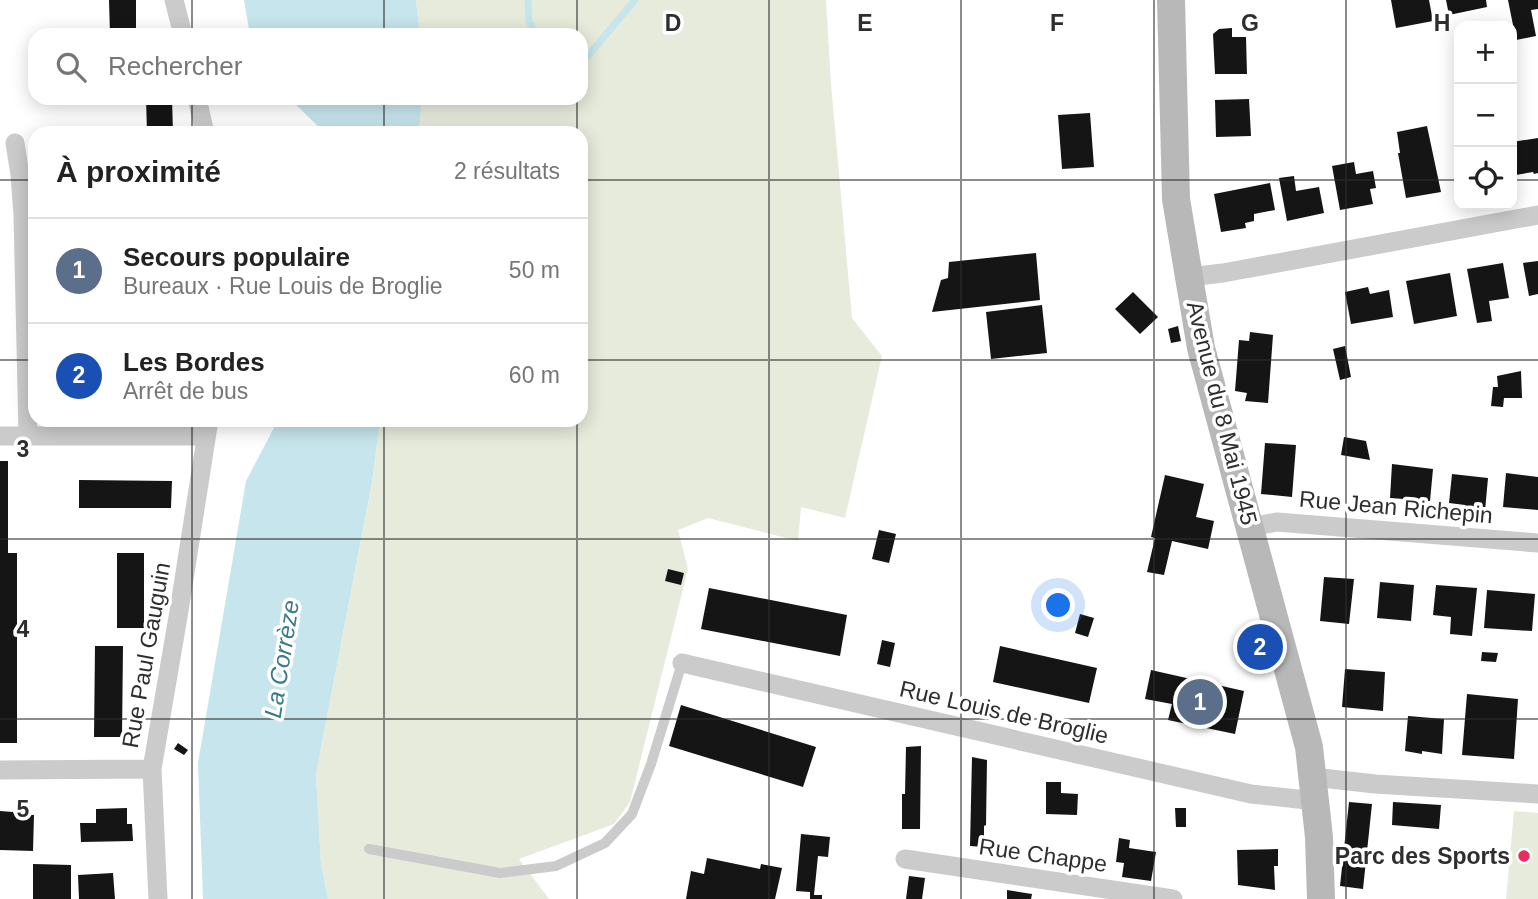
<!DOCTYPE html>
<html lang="fr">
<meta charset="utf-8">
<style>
:root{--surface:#fff;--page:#f2f2f2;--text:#222;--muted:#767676;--line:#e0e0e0;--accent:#b45309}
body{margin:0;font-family:Helvetica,sans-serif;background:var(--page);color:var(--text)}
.controls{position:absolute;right:21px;top:21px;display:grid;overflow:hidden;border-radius:14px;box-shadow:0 4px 18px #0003}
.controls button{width:63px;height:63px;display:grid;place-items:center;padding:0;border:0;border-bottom:2px solid var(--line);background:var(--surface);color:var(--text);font:35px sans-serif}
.you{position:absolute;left:1059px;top:606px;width:24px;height:24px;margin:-18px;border:5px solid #fff;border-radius:50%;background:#1a73e8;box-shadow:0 0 0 10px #1a73e833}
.badge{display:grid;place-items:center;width:46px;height:46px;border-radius:50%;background:var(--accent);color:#fff;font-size:23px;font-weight:700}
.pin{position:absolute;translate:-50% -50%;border:4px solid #fff;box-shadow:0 2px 7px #0006}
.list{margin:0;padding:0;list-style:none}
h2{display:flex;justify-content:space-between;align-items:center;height:91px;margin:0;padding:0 28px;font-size:30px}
h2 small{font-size:23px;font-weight:400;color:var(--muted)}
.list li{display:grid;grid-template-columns:46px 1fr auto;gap:21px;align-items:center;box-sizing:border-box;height:105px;padding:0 28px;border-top:2px solid var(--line)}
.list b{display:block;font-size:26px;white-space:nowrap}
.list p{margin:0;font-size:23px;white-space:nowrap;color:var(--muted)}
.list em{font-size:23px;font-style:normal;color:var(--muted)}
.icon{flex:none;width:38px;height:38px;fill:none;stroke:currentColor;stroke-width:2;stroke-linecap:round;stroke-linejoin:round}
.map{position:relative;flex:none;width:1538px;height:899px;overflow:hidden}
.search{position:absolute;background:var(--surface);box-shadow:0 4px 18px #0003;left:28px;top:28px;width:560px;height:77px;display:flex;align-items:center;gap:18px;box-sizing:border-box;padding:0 24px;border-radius:21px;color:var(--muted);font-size:26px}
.panel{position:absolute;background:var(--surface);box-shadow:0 4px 18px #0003;left:28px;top:126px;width:560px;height:301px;border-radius:21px}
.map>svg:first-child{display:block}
.green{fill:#e7ebdb}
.water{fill:#c7e5ec}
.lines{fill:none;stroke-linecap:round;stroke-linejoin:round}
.stream{stroke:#c7e5ec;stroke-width:7}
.building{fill:#151515}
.lane{stroke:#cbcbcb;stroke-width:10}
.street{stroke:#cbcbcb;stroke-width:19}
.secondary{stroke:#b8b8b8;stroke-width:28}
.grid{fill:none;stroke:#2e2e2e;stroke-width:2;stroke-opacity:0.55}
.poi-dot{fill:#e72d5f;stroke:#fff;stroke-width:2.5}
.labels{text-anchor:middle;stroke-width:7;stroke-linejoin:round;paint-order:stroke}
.street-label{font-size:23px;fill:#2e2e2e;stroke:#fff}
.poi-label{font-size:23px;font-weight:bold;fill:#2e2e2e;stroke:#fff;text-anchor:end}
.water-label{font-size:24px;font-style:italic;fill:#397a8b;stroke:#fff}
.grid-label{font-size:23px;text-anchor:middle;font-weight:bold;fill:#2e2e2e;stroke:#fff;stroke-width:7;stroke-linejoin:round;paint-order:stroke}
</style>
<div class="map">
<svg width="1538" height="899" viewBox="0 0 1538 899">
<rect width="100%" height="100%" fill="#fff"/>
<path class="green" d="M416 0H826L831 84 852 318 882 356 845 518 801 507 798 541 708 518 678 530 688 569 630 802 614 824 519 859 549 899H328L321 864 316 774 372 484 380 420H581V133H419L422 98H581V35H420Z
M1514 811 1538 813V899H1506Z"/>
<path class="water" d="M244 0H416L420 35H250Z
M289 98H422L419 133H325Z
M278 420H380L372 483 316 774 321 864 328 899H203L198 763 246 481Z"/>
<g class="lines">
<path class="stream" d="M528 0 529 21 536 35
M581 64 635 0"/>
</g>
<path class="building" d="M109 0H136V35H110Z
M1391 0H1429L1433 21 1396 28Z
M1446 0H1486L1487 7 1449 15Z
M1508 0H1538V9L1531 10 1536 36 1516 40Z
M1232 28V37H1246L1247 74H1215L1213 34 1219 29Z
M146 98H172L173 133H147Z
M1249 99 1251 136 1216 137 1215 100Z
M1090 113 1094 167 1062 169 1058 115Z
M1427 126 1441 192 1406 198 1398 153H1400L1397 132Z
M1538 138V173L1534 174 1533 172 1516 175 1512 152V142Z
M1354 162 1356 174 1373 171 1376 188 1370 189 1373 204 1340 210 1332 166Z
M1294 176 1296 191 1319 187 1324 213 1287 221 1279 178Z
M1270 183 1275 210 1254 214V221L1245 223 1246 228 1221 232 1214 194Z
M1036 253 1040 300 932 312 941 280 948 278 949 262Z
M1538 261V294L1529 296 1523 263Z
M1503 263 1509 298 1489 301 1492 321 1477 323 1467 269Z
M1450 273 1457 316 1414 324 1406 281Z
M1368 287 1370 294 1389 290 1393 317 1351 324 1345 292Z
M1133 292 1158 317 1140 334 1115 309Z
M1042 305 1047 353 991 359 986 312Z
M1178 326 1181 341 1171 343 1168 329Z
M1250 332 1273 335 1268 403 1245 401 1247 393 1235 391 1239 340 1249 341Z
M1345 346 1351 377 1340 380 1333 349Z
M1521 371 1522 398H1504L1503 407 1491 406 1493 387H1498L1497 376Z
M1344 437 1366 441 1370 460 1341 455Z
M1265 443 1296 445 1292 497 1261 494Z
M0 461H8V553H17V743H0Z
M1392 464 1433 469 1430 501 1390 498Z
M1506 473 1538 477V510L1503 507Z
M1452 474 1488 478 1485 511 1465 510V505L1449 503Z
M1165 475 1204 484 1196 517 1214 521 1208 549 1172 541 1164 575 1147 572 1155 538 1151 537Z
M79 480 172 481 171 508H79Z
M879 530 896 534 889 563 872 559Z
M117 553H144V628H117Z
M668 569 684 573 681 585 665 581Z
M1324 577 1354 579 1349 624 1320 621Z
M1380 582 1414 585 1411 621 1377 618Z
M1436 585 1477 588 1472 636 1450 634 1451 617 1433 615Z
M709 588 847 615 840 656 701 629Z
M1487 590 1535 594 1532 631 1484 628Z
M1080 614 1094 618 1088 637 1075 633Z
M882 640 895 643 890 667 877 664Z
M95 646H123L122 737H94Z
M1000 646 1097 668 1089 703 993 682Z
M1482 652 1498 653 1496 662 1481 661Z
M1345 669 1385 672 1383 711 1342 707Z
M1151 670 1244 691 1235 734 1168 720 1172 704 1145 699Z
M1467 694 1518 699 1514 759 1462 755Z
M681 705 816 747 803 787 669 746Z
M1408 716 1444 719 1442 754 1422 751V754L1405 751Z
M178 743 188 750 184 755 174 749Z
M921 746 920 829H902V794H905L906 747Z
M972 757 987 760 986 825 984 826V847L970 846Z
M1046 782H1061V793L1078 794 1077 815 1046 814Z
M1349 802 1372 804 1363 889 1340 886Z
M1393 802 1441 805 1439 829 1392 825Z
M127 808V824H132L133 841 81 842 80 823H96V809Z
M1175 808H1186V827H1176Z
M0 811 13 812 14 814 34 815 33 851 0 850Z
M801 834 830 837 828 857 818 856 814 895H822V899H810V892L796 891Z
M1119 838 1130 840 1129 848 1156 852 1151 881 1122 877 1124 863 1116 862Z
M1278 849V866H1274L1275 890 1238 885 1237 850Z
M707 858 760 869 761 864 782 868 775 899H686L691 871 704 874Z
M33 864 71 865V899H33Z
M113 873 115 899H79L78 875Z
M909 876 925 878 922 899H906Z
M1007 890 1032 894 1031 899H1007Z"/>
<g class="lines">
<path class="lane" d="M369 849 500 873 556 866 605 843 632 814 651 764 682 663"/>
<path class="street" d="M174 0 183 35
M197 98 205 133
M15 143 20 175 23 215 28 435
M1189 277 1223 273 1538 215
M0 436H206
M1250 527 1277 522 1538 543
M682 663 1251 794 1316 801
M0 770 152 769
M1313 777 1375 784 1538 794
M905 859 1173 899
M158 899 152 769 179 611 209 420"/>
<path class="secondary" d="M1171 0 1176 199 1189 277 1201 348 1309 747 1319 837 1321 899"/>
</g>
<path class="grid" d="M192 0V35M384 0V35M577 0V35M769 0V899M961 0V899M1154 0V899M1346 0V899M192 98V133M384 98V133M577 98V133M0 180H35M581 180H1459M1512 180H1538M0 360H35M581 360H1538M192 420V899M384 420V899M577 420V899M0 539H1538M0 719H1538"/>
<circle class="poi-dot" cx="1524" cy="856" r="7"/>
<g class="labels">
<g class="street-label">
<text transform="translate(1222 413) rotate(76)" y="8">Avenue du 8 Mai 1945</text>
<text transform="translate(1396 507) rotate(5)" y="8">Rue Jean Richepin</text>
<text transform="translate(146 655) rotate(-80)" y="8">Rue Paul Gauguin</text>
<text transform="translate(1004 712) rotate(13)" y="8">Rue Louis de Broglie</text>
<text transform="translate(1043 855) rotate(8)" y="8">Rue Chappe</text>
</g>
<g class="poi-label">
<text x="1510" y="864">Parc des Sports</text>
</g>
<g class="water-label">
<text transform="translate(282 659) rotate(-81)" y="8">La Corrèze</text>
</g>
</g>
<g class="grid-label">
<text x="673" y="31">D</text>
<text x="865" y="31">E</text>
<text x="1057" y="31">F</text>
<text x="1250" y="31">G</text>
<text x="1442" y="31">H</text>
<text x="23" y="457">3</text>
<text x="23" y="637">4</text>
<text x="23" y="817">5</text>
</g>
</svg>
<div class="controls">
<button>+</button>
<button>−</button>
<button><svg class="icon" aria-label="locate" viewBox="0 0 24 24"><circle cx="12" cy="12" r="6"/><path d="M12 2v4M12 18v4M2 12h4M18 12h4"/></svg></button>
</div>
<div class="you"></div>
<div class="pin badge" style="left:1200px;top:702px;background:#5c6f8a">1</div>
<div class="pin badge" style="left:1260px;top:647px;background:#1a4fb4">2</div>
<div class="search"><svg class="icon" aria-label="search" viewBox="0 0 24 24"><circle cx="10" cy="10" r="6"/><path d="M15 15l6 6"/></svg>Rechercher</div>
<section class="panel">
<h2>À proximité<small>2 résultats</small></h2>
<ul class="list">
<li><span class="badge" style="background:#5c6f8a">1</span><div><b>Secours populaire</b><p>Bureaux · Rue Louis de Broglie</p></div><em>50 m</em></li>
<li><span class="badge" style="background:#1a4fb4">2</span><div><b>Les Bordes</b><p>Arrêt de bus</p></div><em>60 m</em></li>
</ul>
</section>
</div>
